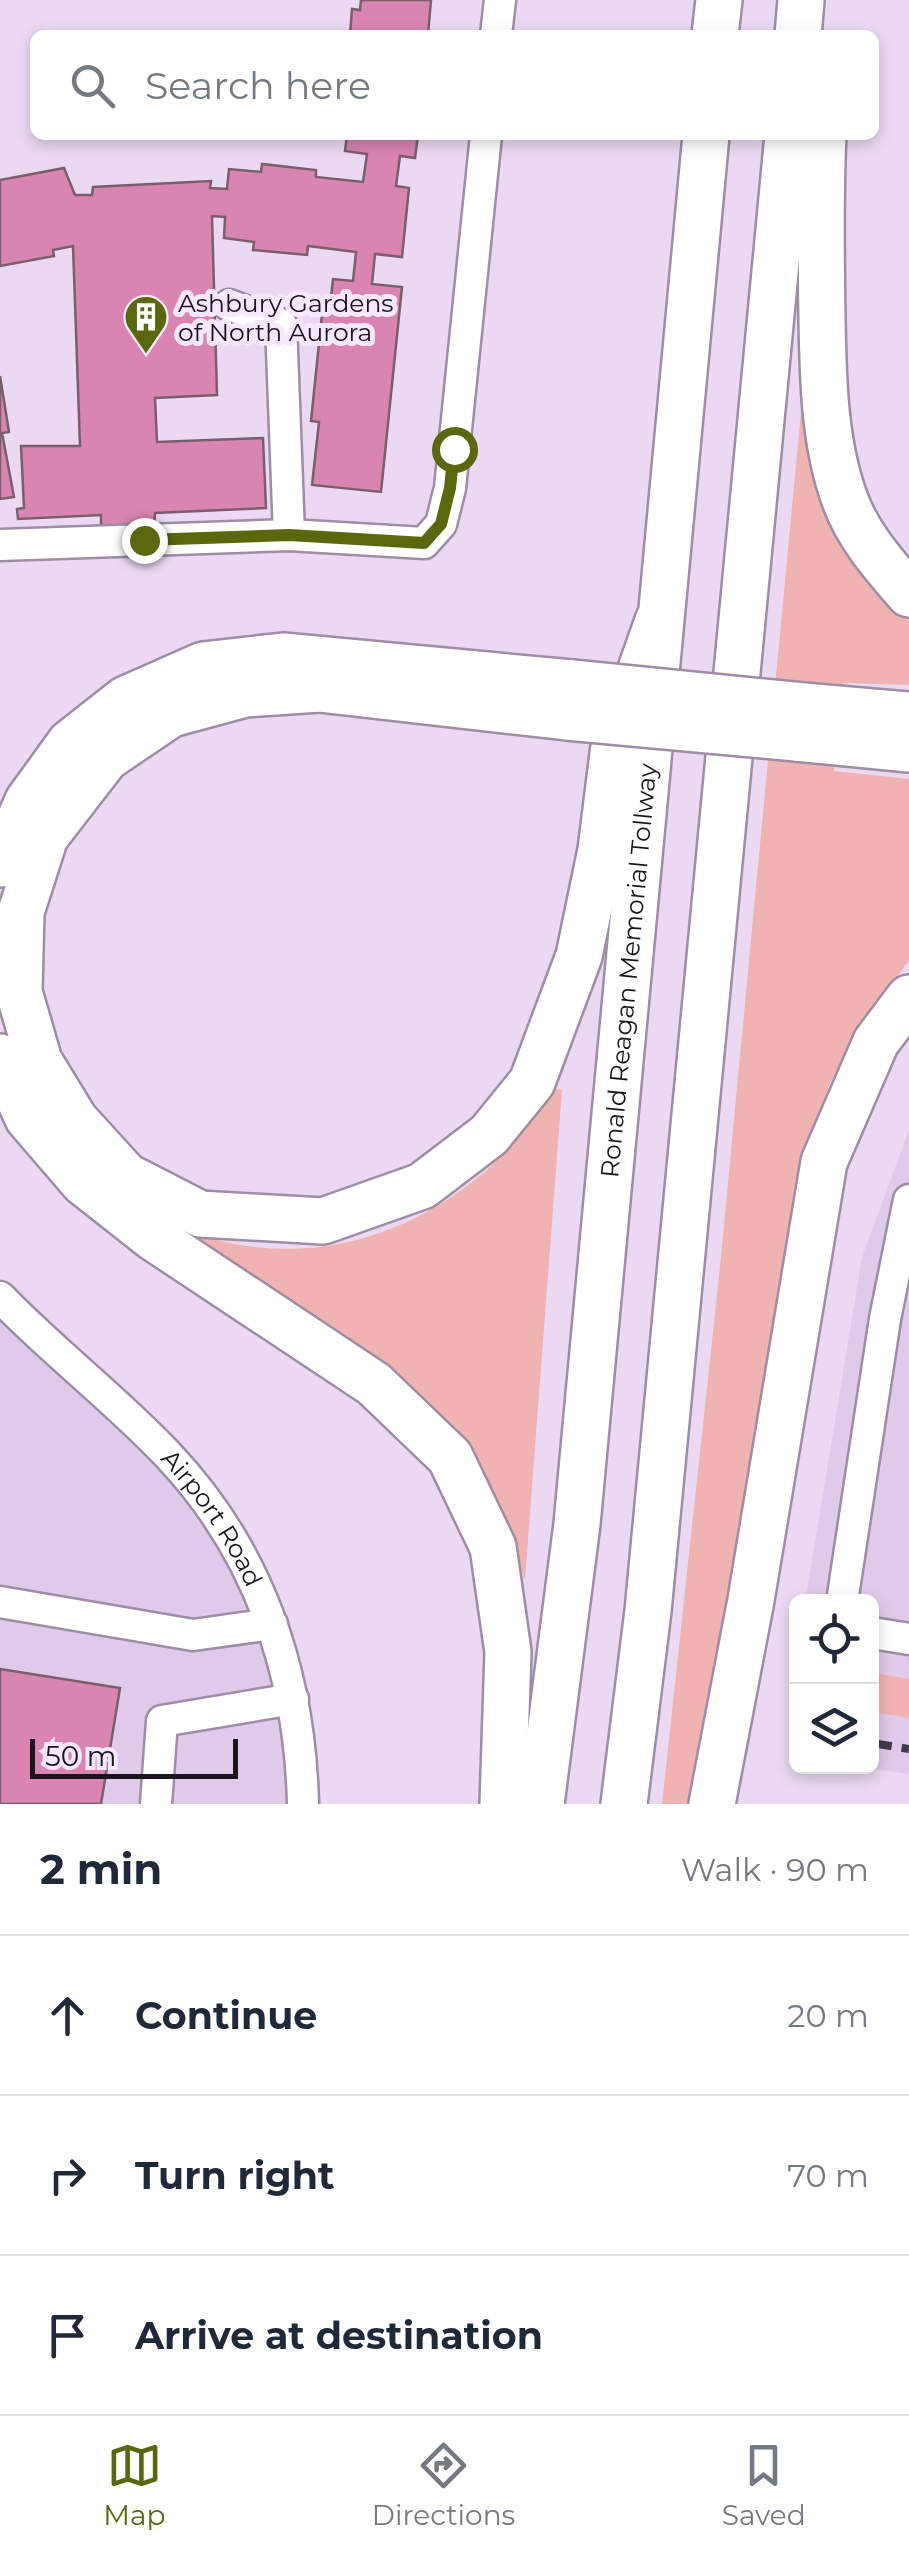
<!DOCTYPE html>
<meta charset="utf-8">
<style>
:root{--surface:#fff;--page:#f2f2f3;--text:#1f2937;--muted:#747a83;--line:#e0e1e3;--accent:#5b670c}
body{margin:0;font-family:Montserrat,sans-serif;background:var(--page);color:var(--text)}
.controls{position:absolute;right:30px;bottom:30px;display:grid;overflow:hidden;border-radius:15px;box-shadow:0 5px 15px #0003}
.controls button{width:90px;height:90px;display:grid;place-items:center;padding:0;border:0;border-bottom:2px solid var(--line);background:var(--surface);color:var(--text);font:50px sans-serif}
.scale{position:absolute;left:30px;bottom:25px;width:208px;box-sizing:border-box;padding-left:10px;border:5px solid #1a141d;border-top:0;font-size:28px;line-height:35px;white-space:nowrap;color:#1a141d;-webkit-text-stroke:8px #f6e8fc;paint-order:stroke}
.stop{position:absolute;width:30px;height:30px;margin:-22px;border:8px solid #5b670c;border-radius:50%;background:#fff}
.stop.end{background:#5b670c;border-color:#fff;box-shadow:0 2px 10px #0008}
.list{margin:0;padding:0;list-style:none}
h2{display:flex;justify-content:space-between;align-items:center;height:130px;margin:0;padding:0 40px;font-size:42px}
h2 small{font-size:32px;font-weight:400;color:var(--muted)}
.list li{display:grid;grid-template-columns:65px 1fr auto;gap:30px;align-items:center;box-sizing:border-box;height:160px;padding:0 40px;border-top:2px solid var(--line)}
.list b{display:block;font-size:38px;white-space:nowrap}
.list em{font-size:32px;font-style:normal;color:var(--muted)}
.icon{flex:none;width:55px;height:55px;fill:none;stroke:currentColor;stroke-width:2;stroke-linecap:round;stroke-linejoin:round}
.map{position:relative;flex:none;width:909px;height:1804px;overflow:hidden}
.search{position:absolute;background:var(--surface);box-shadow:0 5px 15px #0003;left:30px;right:30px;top:30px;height:110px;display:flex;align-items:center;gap:25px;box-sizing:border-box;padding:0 35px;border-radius:15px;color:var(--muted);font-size:38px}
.sheet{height:610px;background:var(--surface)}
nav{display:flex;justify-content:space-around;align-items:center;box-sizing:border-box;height:140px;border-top:2px solid var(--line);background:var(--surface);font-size:28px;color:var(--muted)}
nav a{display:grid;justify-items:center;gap:5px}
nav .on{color:var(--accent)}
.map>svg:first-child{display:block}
.built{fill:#e0caea}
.green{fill:#f0b3b1}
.building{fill:#d984b1;stroke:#795f6b;stroke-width:2.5}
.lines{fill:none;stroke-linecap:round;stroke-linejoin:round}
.minor-casing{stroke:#9d8da5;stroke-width:35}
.highway-casing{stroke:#9d8da5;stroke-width:50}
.minor{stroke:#fff;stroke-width:30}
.highway{stroke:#fff;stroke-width:45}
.rail{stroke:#433b47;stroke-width:8;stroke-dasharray:20 10;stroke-linecap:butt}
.highway-bridge-casing{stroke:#9d8da5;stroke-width:50;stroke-linecap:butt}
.highway-bridge{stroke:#fff;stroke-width:45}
.route{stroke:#5b670c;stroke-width:12}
.labels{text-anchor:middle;stroke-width:10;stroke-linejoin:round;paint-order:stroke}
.poi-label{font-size:25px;fill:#1a141d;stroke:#f6e8fc;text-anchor:start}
.street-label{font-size:25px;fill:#1a141d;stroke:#f6e8fc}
</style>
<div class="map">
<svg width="909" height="1804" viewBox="0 0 909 1804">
<rect width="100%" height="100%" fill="#ebd9f3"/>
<path class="built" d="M909 1130V1679L872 1673V1602H805L862 1257Z
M0 1309 189 1495 260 1598 292 1712 287 1804H0Z
M872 1712 909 1718V1774L860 1767 872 1766Z"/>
<path class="green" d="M801 412 808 413 901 614 909 620V685L843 683 834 771 909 779V960L855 1036 830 1083 807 1146 793 1202 735 1572 692 1804H662L720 1267Z
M555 1089 562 1090 525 1580 507 1529 179 1228C294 1273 409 1243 498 1160 520 1139 538 1113 555 1089Z
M874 1673 909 1679V1718L872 1712V1676Z"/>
<path class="building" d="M361 0H431L428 35H350L352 9 360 10Z
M347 135H418L415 158 400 156 396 186 409 188 402 257 375 254 372 284 402 287 381 492 312 485 319 422 311 421 322 314 329 315 333 279 353 281 356 252 308 246 307 255 253 250 254 242 224 238 225 217 212 216 217 395 155 398 157 442 263 438 266 508 155 513 154 526 101 528V515L18 519 17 509 24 508 21 446H80L73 246 53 250 54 256 0 266V180L64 168 75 195H92L93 187 211 181 210 188 227 189 229 169 261 172 262 164 316 170V177L363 182 367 154 345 151Z
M0 376 9 432 2 433 14 497 0 499Z
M0 1669 120 1688 101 1804H0Z"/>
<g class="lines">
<defs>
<g id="minor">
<path d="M496 35 500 0"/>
<path d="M229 305 281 324 289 535"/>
<path d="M0 545 289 535 424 543 441 524 450 488 486 135"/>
<path id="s1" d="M0 1297C53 1352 115 1399 168 1455 259 1551 300 1673 303 1804"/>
<path d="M0 1602 193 1635 272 1624"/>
<path d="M842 1602 885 1319 909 1200"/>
<path d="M872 1633 909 1639"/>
<path d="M156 1804 162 1721 293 1699"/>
</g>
<g id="highway">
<path d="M715 35 719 0"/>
<path d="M798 35 801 0"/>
<path d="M823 135C820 196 821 257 822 318 823 378 824 443 845 500 858 536 884 565 909 594"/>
<path d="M803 706 909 715"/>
<path d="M567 717 319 689 245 694 171 714 106 758 45 837 21 912 19 992 39 1061 75 1120 126 1176 200 1214 323 1221 422 1186 489 1135 532 1082 579 956 601 850 614 746 658 621"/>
<path d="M796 738 909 749"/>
<path d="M0 864 28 801 70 743 126 699 203 665 283 656 572 683"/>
<path d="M0 1057 28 1118 83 1182 154 1238 374 1384 450 1457 493 1547 508 1652 503 1804"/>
<path id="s2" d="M541 1804 577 1524 706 135"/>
<path d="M624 1804 648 1611 788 135"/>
<path d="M712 1804 751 1600 824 1162 876 1042 909 998"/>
</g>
</defs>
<use href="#minor" class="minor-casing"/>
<use href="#highway" class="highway-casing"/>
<use href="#minor" class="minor"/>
<use href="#highway" class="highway"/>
<path class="rail" d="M872 1743 909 1749"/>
<defs>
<path id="highway-bridge" d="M572 683 803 706
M567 717 796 738"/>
</defs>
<use href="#highway-bridge" class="highway-bridge-casing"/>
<use href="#highway-bridge" class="highway-bridge"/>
</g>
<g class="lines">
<path class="route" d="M144 540 289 535 424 543 441 524 450 488 454 449"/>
</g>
<defs>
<symbol id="building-pin" viewBox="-11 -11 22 30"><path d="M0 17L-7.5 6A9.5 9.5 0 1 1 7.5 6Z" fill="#5b670c" stroke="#f6e8fc"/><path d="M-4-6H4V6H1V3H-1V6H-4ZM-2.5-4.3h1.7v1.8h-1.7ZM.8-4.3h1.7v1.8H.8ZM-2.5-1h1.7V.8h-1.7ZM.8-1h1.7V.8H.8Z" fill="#fff"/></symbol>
</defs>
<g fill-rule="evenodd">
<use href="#building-pin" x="121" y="292" width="50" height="68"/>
</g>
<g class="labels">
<g class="poi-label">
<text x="178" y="312">Ashbury Gardens<tspan x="178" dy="29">of North Aurora</tspan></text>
</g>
<g class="street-label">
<text dy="9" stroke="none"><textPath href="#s2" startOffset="838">Ronald Reagan Memorial Tollway</textPath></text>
<text dy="9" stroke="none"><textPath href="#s1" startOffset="308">Airport Road</textPath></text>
</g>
</g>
</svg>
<div class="controls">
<button><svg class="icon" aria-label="locate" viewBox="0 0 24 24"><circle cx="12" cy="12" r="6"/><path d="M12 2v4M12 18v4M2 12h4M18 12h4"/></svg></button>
<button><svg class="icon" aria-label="layers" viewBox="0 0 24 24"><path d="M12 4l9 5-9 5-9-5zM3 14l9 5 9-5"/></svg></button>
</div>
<div class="scale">50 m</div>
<div class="stop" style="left:454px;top:449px"></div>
<div class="stop end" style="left:144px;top:540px"></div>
<div class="search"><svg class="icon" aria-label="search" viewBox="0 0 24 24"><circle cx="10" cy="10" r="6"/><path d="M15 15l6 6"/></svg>Search here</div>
</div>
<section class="sheet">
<h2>2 min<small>Walk · 90 m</small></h2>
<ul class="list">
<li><svg class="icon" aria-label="ahead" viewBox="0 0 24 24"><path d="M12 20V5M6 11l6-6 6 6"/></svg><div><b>Continue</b></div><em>20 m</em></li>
<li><svg class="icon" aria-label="right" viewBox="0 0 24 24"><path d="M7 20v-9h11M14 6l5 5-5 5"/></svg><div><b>Turn right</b></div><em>70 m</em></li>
<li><svg class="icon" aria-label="arrive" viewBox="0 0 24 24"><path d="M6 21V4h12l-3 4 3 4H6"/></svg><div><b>Arrive at destination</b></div></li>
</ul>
</section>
<nav>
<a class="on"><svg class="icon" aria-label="map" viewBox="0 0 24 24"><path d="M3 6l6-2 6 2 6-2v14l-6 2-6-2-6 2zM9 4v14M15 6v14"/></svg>Map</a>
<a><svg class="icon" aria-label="directions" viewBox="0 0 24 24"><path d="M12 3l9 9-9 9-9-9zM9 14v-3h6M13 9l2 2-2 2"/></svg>Directions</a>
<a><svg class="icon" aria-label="saved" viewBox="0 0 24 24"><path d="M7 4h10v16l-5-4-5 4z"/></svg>Saved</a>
</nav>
